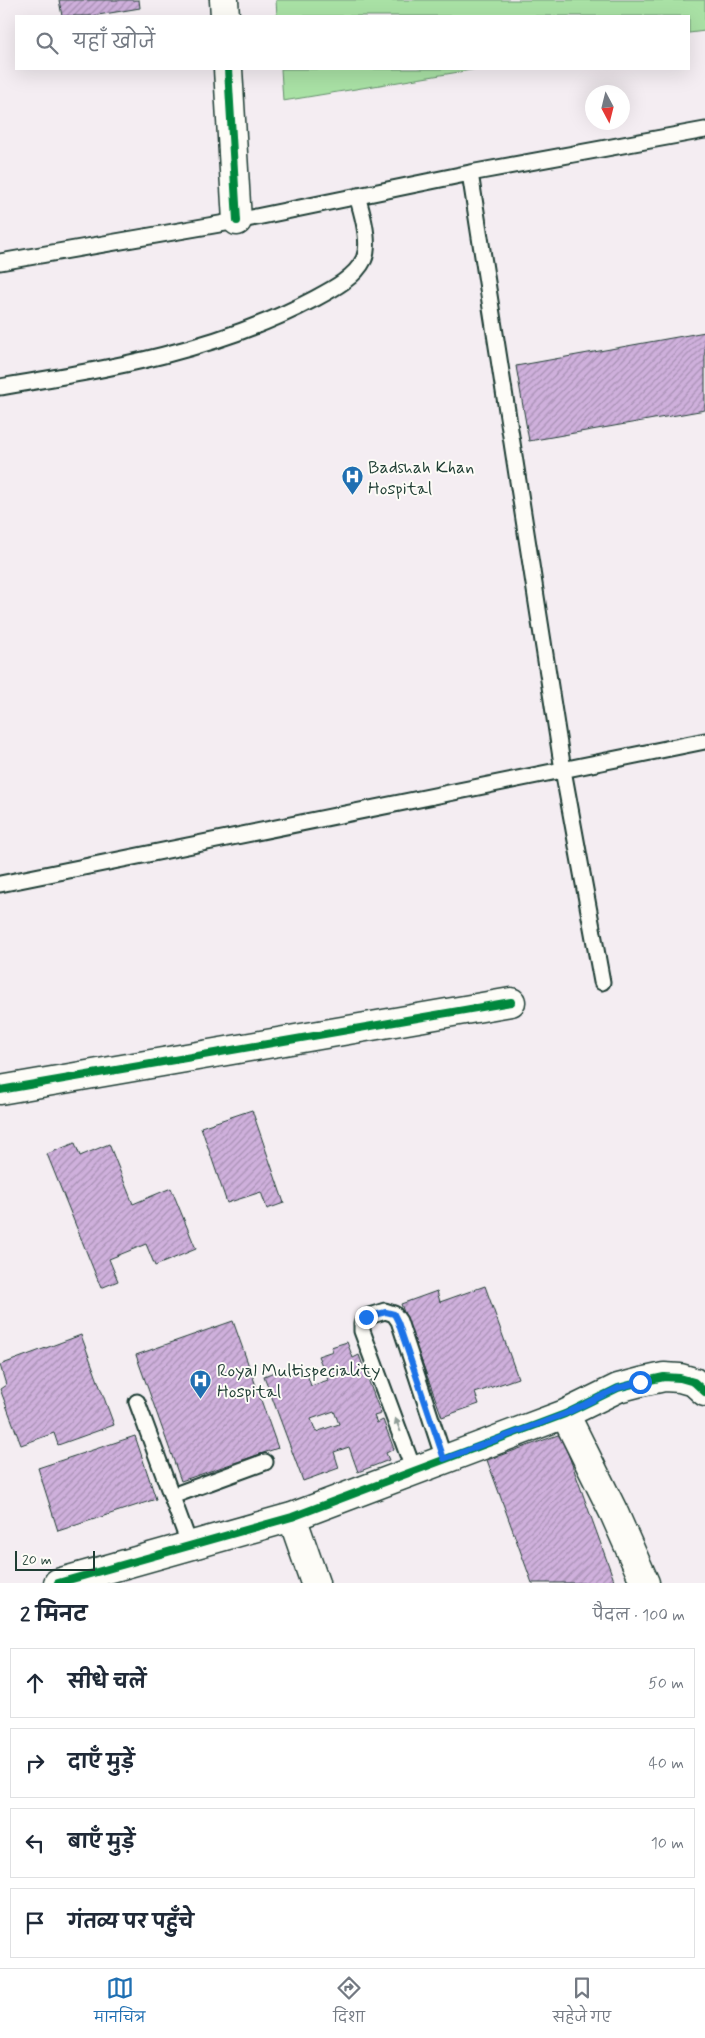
<!DOCTYPE html>
<html lang="hi">
<meta charset="utf-8">
<style>
:root{--surface:#fff;--page:#f2f2f3;--text:#1f2937;--muted:#747a83;--line:#e0e1e3;--accent:#1f6fb2}
body{margin:0;font-family:Mynerve,"Playpen Sans Deva",sans-serif;background:var(--page);color:var(--text)}
.compass{position:absolute;left:585px;top:85px;width:45px;height:45px;border-radius:50%;background:var(--surface);box-shadow:0 5px 20px #0002;rotate:173deg}
.scale{position:absolute;left:15px;bottom:12px;width:80px;box-sizing:border-box;padding-left:5px;border:2px solid #1f3d34;border-top:0;font-size:14px;line-height:18px;white-space:nowrap;color:#1f3d34;-webkit-text-stroke:4px #fdfcf7;paint-order:stroke}
.stop{position:absolute;width:15px;height:15px;margin:-11px;border:4px solid #1a73e8;border-radius:50%;background:#fff}
.stop.end{background:#1a73e8;border-color:#fff;box-shadow:0 1px 5px #0008}
.list{margin:0;padding:0;list-style:none}
h2{display:flex;justify-content:space-between;align-items:center;height:65px;margin:0;padding:0 20px;font-size:21px}
h2 small{font-size:16px;font-weight:400;color:var(--muted)}
.list li{display:grid;grid-template-columns:32px 1fr auto;gap:15px;align-items:center;box-sizing:border-box;height:70px;margin:0 10px 10px;padding:0 10px;border:1px solid var(--line);border-radius:0px}
.list b{display:block;font-size:19px;white-space:nowrap}
.list em{font-size:16px;font-style:normal;color:var(--muted)}
.icon{flex:none;width:28px;height:28px;fill:none;stroke:currentColor;stroke-width:2;stroke-linecap:round;stroke-linejoin:round}
.map{position:relative;flex:none;width:705px;height:1583px;overflow:hidden}
.search{position:absolute;background:var(--surface);box-shadow:0 5px 20px #0002;left:15px;right:15px;top:15px;height:55px;display:flex;align-items:center;gap:12px;box-sizing:border-box;padding:0 18px;border-radius:0px;color:var(--muted);font-size:19px}
.sheet{height:385px;background:var(--surface)}
nav{display:flex;justify-content:space-around;align-items:center;box-sizing:border-box;height:70px;border-top:1px solid var(--line);background:var(--surface);font-size:14px;color:var(--muted)}
nav a{display:grid;justify-items:center;gap:2px}
nav .on{color:var(--accent)}
.map>svg:first-child{display:block}
.pitch{fill:#a9e1a5;stroke:#648f6c}
.building{fill:url(#building-hatch);stroke:#1f3d34;fill-rule:evenodd}
.lines{fill:none;stroke-linecap:round;stroke-linejoin:round}
.lane-casing{stroke:#1f3d34;stroke-width:19}
.street-casing{stroke:#1f3d34;stroke-width:31}
.lane{stroke:#fdfcf7;stroke-width:15}
.street{stroke:#fdfcf7;stroke-width:28}
.cycleway-casing{stroke:#fdfcf7;stroke-width:11}
.cycleway{stroke:#00873e;stroke-width:8}
.oneway{fill:#8e9c96}
.route{stroke:#1a73e8;stroke-width:6}
.labels{text-anchor:middle;stroke-width:4;stroke-linejoin:round;paint-order:stroke}
.poi-label{font-size:18px;fill:#1f3d34;stroke:#fdfcf7;text-anchor:start}
</style>
<div class="map">
<svg width="705" height="1583" viewBox="0 0 705 1583">
<defs>
<pattern id="building-hatch" width="6" height="6" patternUnits="userSpaceOnUse" patternTransform="scale(1.25)"><rect width="6" height="6" fill="#cfb0dc"/><path d="M-1 1l2-2M0 6l6-6M5 7l2-2" fill="none" stroke="#a790b3"/></pattern>
</defs>
<rect width="100%" height="100%" fill="#f4edf2"/>
<filter id="ink" filterUnits="userSpaceOnUse"><feTurbulence type="fractalNoise" baseFrequency=".02" numOctaves="2"/><feDisplacementMap in="SourceGraphic" scale="10" xChannelSelector="R" yChannelSelector="G"/><feConvolveMatrix kernelMatrix="1 2 1 2 8 2 1 2 1" color-interpolation-filters="sRGB"/></filter>
<g filter="url(#ink)">
<path class="pitch" d="M276 0H705V31L689 33V16H277Z
M281 69H477L283 101Z"/>
<path class="building" d="M59 0H139L140 8 92 16H62Z
M705 332V410L529 441 516 366Z
M252 1110 284 1203 267 1209 261 1192 227 1203 201 1127Z
M75 1143 80 1156 109 1144 133 1204 171 1188 196 1249 155 1266 146 1244 109 1259 118 1281 101 1288 47 1154Z
M485 1286 518 1378 475 1393 479 1404 442 1417 401 1304 437 1291 440 1302Z
M233 1321 278 1448 181 1481 136 1355Z
M81 1335 114 1425 58 1445 54 1433 21 1445 0 1389 6 1385 0 1365Z
M347 1342 353 1358 359 1355 381 1414 374 1416 377 1423 383 1420 394 1449 386 1453 389 1460 358 1472 349 1447 334 1452 339 1468 303 1481 264 1376 287 1367 290 1374 305 1368 311 1386 328 1380 318 1356 333 1351 331 1347ZM334 1411 339 1424 316 1432 311 1419Z
M561 1434 615 1583H532L487 1460Z
M135 1436 156 1499 58 1531 38 1468Z"/>
<g class="lines">
<defs>
<path id="lane" d="M470 173 563 770 602 982
M0 262 237 221 470 173 705 130
M0 387C107 369 217 351 314 299 331 290 355 278 364 259 371 243 362 212 357 196
M0 884 705 741
M137 1402 190 1546
M414 1471 362 1331V1323L366 1317 385 1311 394 1314 399 1321 444 1459
M172 1496 265 1462"/>
<path id="street" d="M224 0 225 16
M228 69 237 221
M0 1090 511 1002
M565 1414 614 1513 645 1583
M292 1517 315 1583
M58 1583 292 1517 565 1414 618 1388 641 1382 664 1377 680 1378 694 1382 705 1392"/>
</defs>
<use href="#lane" class="lane-casing"/>
<use href="#street" class="street-casing"/>
<use href="#lane" class="lane"/>
<use href="#street" class="street"/>
<defs>
<path id="cycleway" d="M228 69 237 221
M0 1090 511 1002
M58 1583 292 1517 565 1414 618 1388 641 1382 664 1377 680 1378 694 1382 705 1392"/>
</defs>
<use href="#cycleway" class="cycleway-casing"/>
<use href="#cycleway" class="cycleway"/>
</g>
<defs><path id="oneway-solid" d="M-6-.8H1V-3.2L6.5 0L1 3.2V.8H-6Z" transform="scale(1.25)"/></defs>
<use class="oneway" href="#oneway-solid" transform="translate(398 1425) rotate(-111)"/>
</g>
<g class="lines" filter="url(#ink)">
<path class="route" d="M366 1317 386 1312 394 1314 398 1322 444 1459 565 1414 618 1388 640 1382"/>
</g>
<defs>
<symbol id="hospital-pin" viewBox="-11 -11 22 30"><path d="M0 17L-7.5 6A9.5 9.5 0 1 1 7.5 6Z" fill="#1f6fb2" stroke="#fdfcf7"/><path d="M-5-5h3v3.5h4V-5h3V5h-3V1.5h-4V5h-3Z" fill="#fff"/></symbol>
</defs>
<g fill-rule="evenodd">
<use href="#hospital-pin" x="340" y="464" width="25" height="34"/>
<use href="#hospital-pin" x="188" y="1368" width="25" height="34"/>
</g>
<g class="labels">
<g class="poi-label">
<text x="368" y="473">Badshah Khan<tspan x="368" dy="21">Hospital</tspan></text>
<text x="217" y="1376">Royal Multispeciality<tspan x="217" dy="21">Hospital</tspan></text>
</g>
</g>
</svg>
<svg class="compass" viewBox="-18 -18 36 36"><path d="M0-13l5 13h-10z" fill="#e53935"/><path d="M0 13l5-13h-10z" fill="#747a83"/></svg>
<div class="scale">20 m</div>
<div class="stop" style="left:640px;top:1382px"></div>
<div class="stop end" style="left:366px;top:1317px"></div>
<div class="search"><svg class="icon" aria-label="search" viewBox="0 0 24 24"><circle cx="10" cy="10" r="6"/><path d="M15 15l6 6"/></svg>यहाँ खोजें</div>
</div>
<section class="sheet">
<h2>2 मिनट<small>पैदल · 100 m</small></h2>
<ul class="list">
<li><svg class="icon" aria-label="ahead" viewBox="0 0 24 24"><path d="M12 20V5M6 11l6-6 6 6"/></svg><div><b>सीधे चलें</b></div><em>50 m</em></li>
<li><svg class="icon" aria-label="right" viewBox="0 0 24 24"><path d="M7 20v-9h11M14 6l5 5-5 5"/></svg><div><b>दाएँ मुड़ें</b></div><em>40 m</em></li>
<li><svg class="icon" aria-label="left" viewBox="0 0 24 24"><path d="M17 20v-9H6M10 6l-5 5 5 5"/></svg><div><b>बाएँ मुड़ें</b></div><em>10 m</em></li>
<li><svg class="icon" aria-label="arrive" viewBox="0 0 24 24"><path d="M6 21V4h12l-3 4 3 4H6"/></svg><div><b>गंतव्य पर पहुँचे</b></div></li>
</ul>
</section>
<nav>
<a class="on"><svg class="icon" aria-label="map" viewBox="0 0 24 24"><path d="M3 6l6-2 6 2 6-2v14l-6 2-6-2-6 2zM9 4v14M15 6v14"/></svg>मानचित्र</a>
<a><svg class="icon" aria-label="directions" viewBox="0 0 24 24"><path d="M12 3l9 9-9 9-9-9zM9 14v-3h6M13 9l2 2-2 2"/></svg>दिशा</a>
<a><svg class="icon" aria-label="saved" viewBox="0 0 24 24"><path d="M7 4h10v16l-5-4-5 4z"/></svg>सहेजे गए</a>
</nav>
